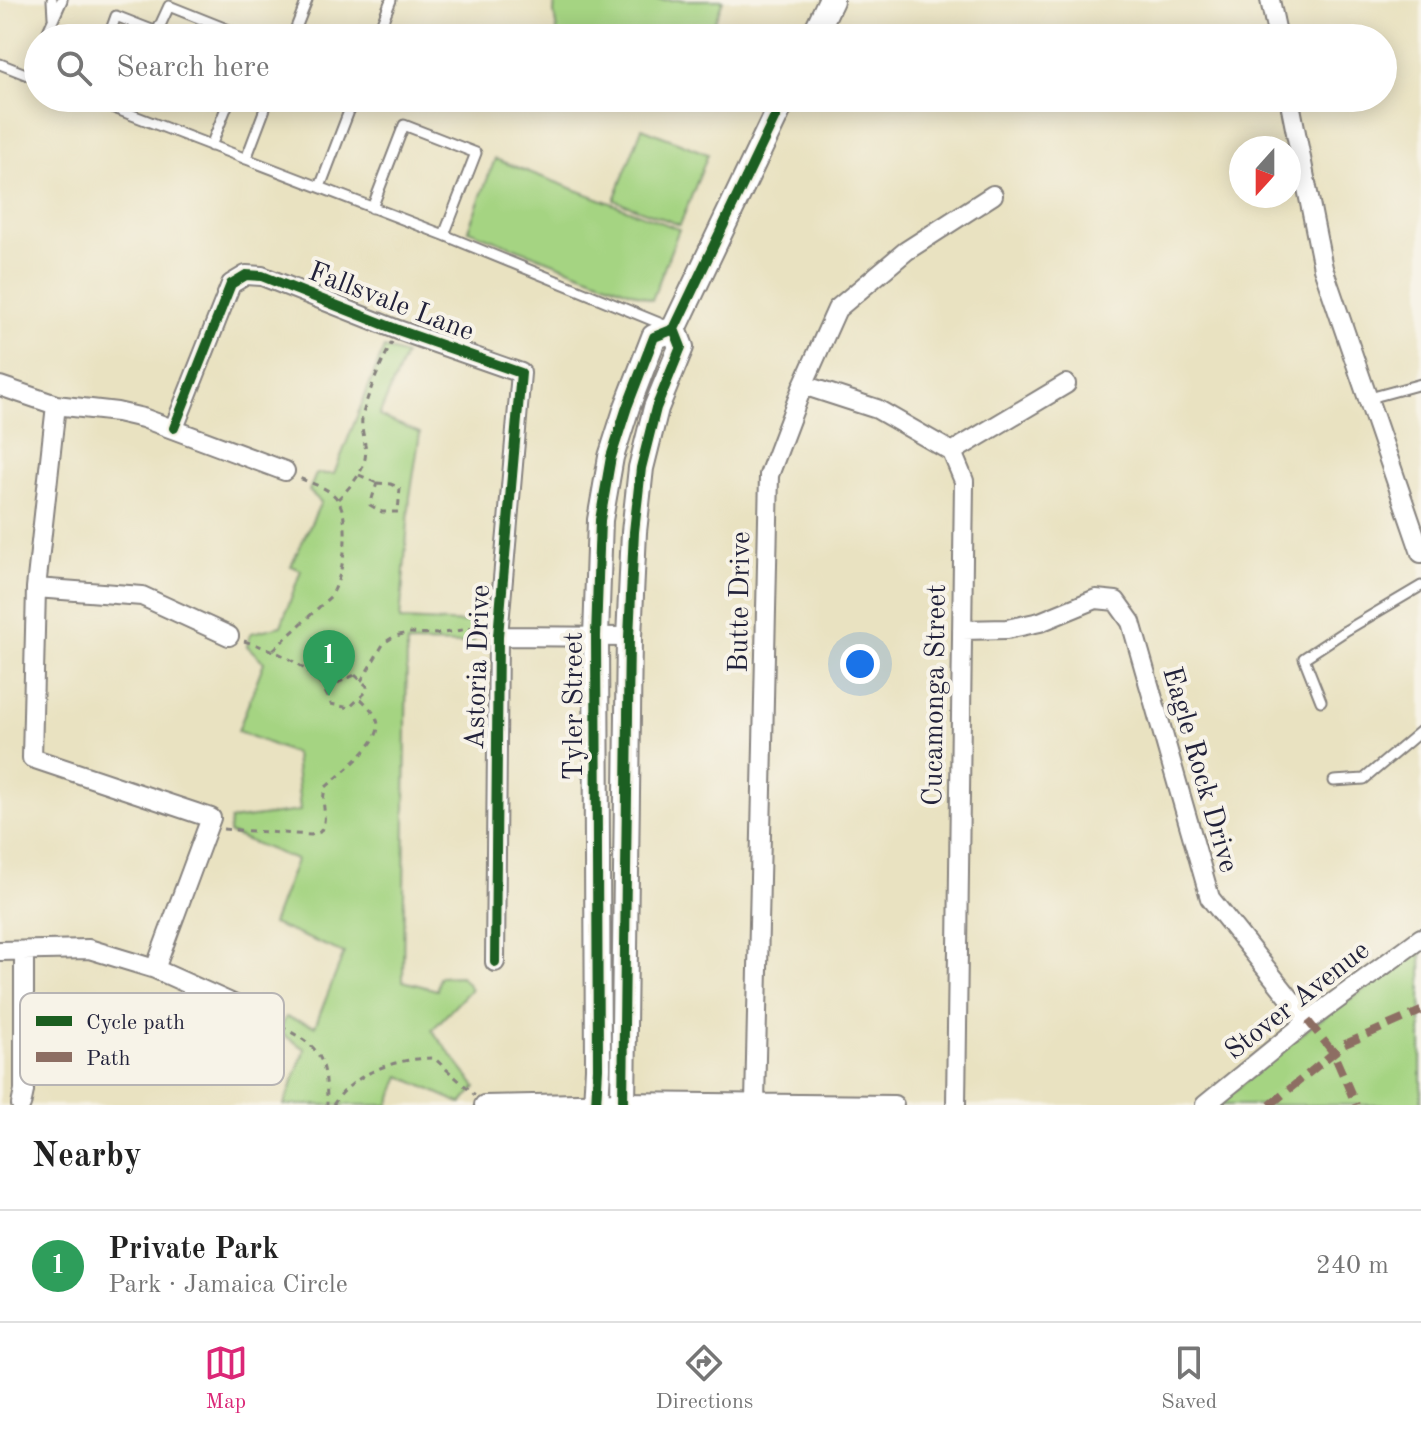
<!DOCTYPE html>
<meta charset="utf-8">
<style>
:root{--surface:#fff;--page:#f6f6f6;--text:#222;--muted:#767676;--line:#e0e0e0;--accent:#db2777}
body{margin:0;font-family:"Old Standard TT",serif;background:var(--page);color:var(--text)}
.compass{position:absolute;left:1229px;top:136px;width:72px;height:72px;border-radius:50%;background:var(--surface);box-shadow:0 4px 20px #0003;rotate:201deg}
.you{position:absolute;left:860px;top:664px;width:28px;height:28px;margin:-20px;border:6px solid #fff;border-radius:50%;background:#1a73e8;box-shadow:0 0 0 12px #1a73e833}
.badge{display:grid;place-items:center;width:52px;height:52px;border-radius:50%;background:var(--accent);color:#fff;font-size:26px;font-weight:700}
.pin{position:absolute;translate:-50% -66px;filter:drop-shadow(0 2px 4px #0008)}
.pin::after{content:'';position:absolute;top:42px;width:28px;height:24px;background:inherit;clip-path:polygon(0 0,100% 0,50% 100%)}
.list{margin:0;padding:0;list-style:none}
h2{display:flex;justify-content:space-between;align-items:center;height:104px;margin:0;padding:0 32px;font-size:34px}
h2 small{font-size:26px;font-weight:400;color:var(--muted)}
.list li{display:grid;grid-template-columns:52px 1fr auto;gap:24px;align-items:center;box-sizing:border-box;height:112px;padding:0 32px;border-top:2px solid var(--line)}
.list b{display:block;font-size:30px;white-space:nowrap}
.list p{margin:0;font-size:26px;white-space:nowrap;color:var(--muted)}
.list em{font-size:26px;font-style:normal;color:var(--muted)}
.icon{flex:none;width:44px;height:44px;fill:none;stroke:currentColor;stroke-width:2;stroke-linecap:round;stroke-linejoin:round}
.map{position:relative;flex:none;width:1421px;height:1105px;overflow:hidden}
.search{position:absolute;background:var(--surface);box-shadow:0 4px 20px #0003;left:24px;right:24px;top:24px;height:88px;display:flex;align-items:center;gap:20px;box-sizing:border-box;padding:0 28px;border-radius:44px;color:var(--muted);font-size:30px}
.sheet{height:216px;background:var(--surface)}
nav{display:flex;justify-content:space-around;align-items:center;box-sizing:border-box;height:112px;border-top:2px solid var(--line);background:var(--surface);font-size:22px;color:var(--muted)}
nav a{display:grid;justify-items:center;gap:4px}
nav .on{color:var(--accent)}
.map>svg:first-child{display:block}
.green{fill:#a5d482;stroke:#647b5e;stroke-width:2}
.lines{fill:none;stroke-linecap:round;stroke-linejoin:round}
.lane-casing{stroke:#86827e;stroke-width:13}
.street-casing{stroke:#86827e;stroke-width:22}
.secondary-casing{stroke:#86827e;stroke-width:28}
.path{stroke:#86827e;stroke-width:3;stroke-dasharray:6 6;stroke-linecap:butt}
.lane{stroke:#fff;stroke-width:9}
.street{stroke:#fff;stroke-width:18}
.secondary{stroke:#fff;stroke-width:24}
.quiet{stroke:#8d6e63;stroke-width:8;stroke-dasharray:16 8;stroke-linecap:butt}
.cycleway-casing{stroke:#f7f3e8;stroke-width:15}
.cycleway{stroke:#1b5e20;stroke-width:10}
.labels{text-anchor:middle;stroke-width:8;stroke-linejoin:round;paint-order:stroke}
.street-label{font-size:28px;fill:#22223b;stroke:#f7f3e8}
.key{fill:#f7f3e8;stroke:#b7b4b4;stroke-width:2}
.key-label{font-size:22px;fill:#22223b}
</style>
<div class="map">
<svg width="1421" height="1105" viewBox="0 0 1421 1105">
<rect width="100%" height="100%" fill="#f7f3e8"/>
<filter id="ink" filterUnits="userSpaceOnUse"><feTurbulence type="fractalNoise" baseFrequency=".0125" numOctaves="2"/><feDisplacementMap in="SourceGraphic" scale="16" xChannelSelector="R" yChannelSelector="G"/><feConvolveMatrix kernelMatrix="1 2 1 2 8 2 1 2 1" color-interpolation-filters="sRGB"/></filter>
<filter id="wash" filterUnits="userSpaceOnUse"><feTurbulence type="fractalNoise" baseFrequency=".006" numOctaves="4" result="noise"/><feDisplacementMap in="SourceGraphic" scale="32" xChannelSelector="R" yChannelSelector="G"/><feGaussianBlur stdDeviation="1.8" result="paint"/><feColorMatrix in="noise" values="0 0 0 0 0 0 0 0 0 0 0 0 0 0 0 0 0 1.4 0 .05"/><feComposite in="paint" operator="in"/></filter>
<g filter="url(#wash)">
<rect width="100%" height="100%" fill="#e9e2c1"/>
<path class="green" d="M555 0H723L708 38H558L554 13Z
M642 128 708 154 680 225 614 200Z
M495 159 679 229 652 300 468 230Z
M384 348 405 355 379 416 420 433 410 497 400 620 472 623 474 644 407 643 403 981 437 990 439 977 461 976 471 989 432 1030 476 1087 462 1104 400 1076 389 1105H284L305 1049 279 1032 286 1017 315 1026 344 953 272 924 296 860 229 833 230 820 300 811 295 754 238 731 264 662 247 646 251 633 281 626 301 570 291 566 321 502 309 491 316 474H334Z
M1421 950V1105H1217L1310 1027Z"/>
</g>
<g filter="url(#ink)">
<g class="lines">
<defs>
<path id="lane" d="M52 0 53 17
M45 38 62 0
M108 38 116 16 157 32 169 6 249 38
M292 38 307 0
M376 38 391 0
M0 64 38 79
M30 76 38 56
M88 98 444 235 669 327
M211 146 230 98
M246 159 269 98
M320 187 354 98
M372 208 404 125 476 153 444 235
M1368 402 1377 396 1421 384
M1321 701 1304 658 1345 631 1421 586
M1334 781 1364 779 1421 731"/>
<path id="street" d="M1270 0 1278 38
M1289 98 1323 268 1421 553
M803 385 877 409 952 452 964 481 956 1105
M0 386 56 405 117 412 143 418 285 471
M56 405 36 588 32 758 211 818 155 969
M174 428 231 284 246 275 262 276 398 330 521 373 498 636 495 962
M952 452 1066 384
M36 588 142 596 229 636
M962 630 1007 629 1040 622 1096 599 1116 601 1131 622 1210 898 1308 1021
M498 636 629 637
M0 951 89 949 155 969 258 1015
M755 1103 769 475 803 385 837 309 906 251 993 195
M21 1105 24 1091V952
M484 1105 623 1102 894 1105
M1205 1105 1308 1021 1421 938"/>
<path id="secondary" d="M813 38 831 0
M596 1105 598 1068 596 636 600 520 611 457 627 407 654 337 674 329 784 98
M623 1105 629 637 634 532 641 468 656 408 681 347 674 329"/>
</defs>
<use href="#lane" class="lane-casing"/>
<use href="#street" class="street-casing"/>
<use href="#secondary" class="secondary-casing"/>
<path class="path" d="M359 475 377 483
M377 483 391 484 400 488 398 512H382L370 505Z
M338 499C353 484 369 467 365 445 364 436 361 428 362 419 366 396 381 364 392 342
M244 641C277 651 302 661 324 689
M273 650 331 596C344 576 352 519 337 499 330 488 310 483 299 478
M355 675 367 686V691L349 708 331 704 324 689Z
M361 681 384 643 395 636 408 633 438 634 474 628 484 631
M223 829 311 835 320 832C330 817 319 803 326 787 340 774 381 743 378 724 376 713 367 705 360 698
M270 1021C316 1045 327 1049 327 1105
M333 1105C354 1072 397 1058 434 1058L475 1095"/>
<use href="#lane" class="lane"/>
<use href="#street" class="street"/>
<use href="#secondary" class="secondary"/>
<path class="quiet" d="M1308 1021 1333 1052 1356 1105
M1270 1105 1343 1045 1421 1011"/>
<defs>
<path id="cycleway" d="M174 428 231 284 246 275 262 276 398 330 521 373 498 636 495 962
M596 1105 598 1068 596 636 600 520 611 457 627 407 654 337 674 329 784 98
M623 1105 629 637 634 532 641 468 656 408 681 347 674 329"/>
</defs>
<use href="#cycleway" class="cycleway-casing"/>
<use href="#cycleway" class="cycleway"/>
</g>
</g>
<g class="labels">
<g class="street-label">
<text transform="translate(392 300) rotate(21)" y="10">Fallsvale Lane</text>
<text transform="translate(738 602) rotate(-89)" y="10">Butte Drive</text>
<text transform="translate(476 667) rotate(-88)" y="10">Astoria Drive</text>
<text transform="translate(933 695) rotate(-89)" y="10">Cucamonga Street</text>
<text transform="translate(572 706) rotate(-90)" y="10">Tyler Street</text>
<text transform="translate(1202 769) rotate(74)" y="10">Eagle Rock Drive</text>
<text transform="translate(1296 999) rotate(-38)" y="10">Stover Avenue</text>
</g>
</g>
<rect x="20" y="993" width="264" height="92" rx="12" class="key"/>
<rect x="36" y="1016" width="36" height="10" fill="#1b5e20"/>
<rect x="36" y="1052" width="36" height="10" fill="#8d6e63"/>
<g class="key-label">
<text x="86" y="1029">Cycle path</text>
<text x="86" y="1065">Path</text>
</g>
</svg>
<svg class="compass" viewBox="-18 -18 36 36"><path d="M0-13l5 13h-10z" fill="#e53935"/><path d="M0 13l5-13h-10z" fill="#767676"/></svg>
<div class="you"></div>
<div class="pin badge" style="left:329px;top:696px;background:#2e9e5b">1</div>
<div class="search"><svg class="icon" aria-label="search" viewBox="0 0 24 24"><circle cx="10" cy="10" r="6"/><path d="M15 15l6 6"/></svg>Search here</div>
</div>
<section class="sheet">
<h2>Nearby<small></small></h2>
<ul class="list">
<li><span class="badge" style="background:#2e9e5b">1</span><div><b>Private Park</b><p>Park · Jamaica Circle</p></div><em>240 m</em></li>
</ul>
</section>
<nav>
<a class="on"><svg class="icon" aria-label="map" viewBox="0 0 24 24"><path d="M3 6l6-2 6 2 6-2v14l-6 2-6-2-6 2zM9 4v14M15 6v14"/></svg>Map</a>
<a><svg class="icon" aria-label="directions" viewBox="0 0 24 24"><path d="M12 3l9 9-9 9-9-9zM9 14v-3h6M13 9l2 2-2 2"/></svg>Directions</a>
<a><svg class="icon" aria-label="saved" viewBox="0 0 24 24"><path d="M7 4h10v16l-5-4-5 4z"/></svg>Saved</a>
</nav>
